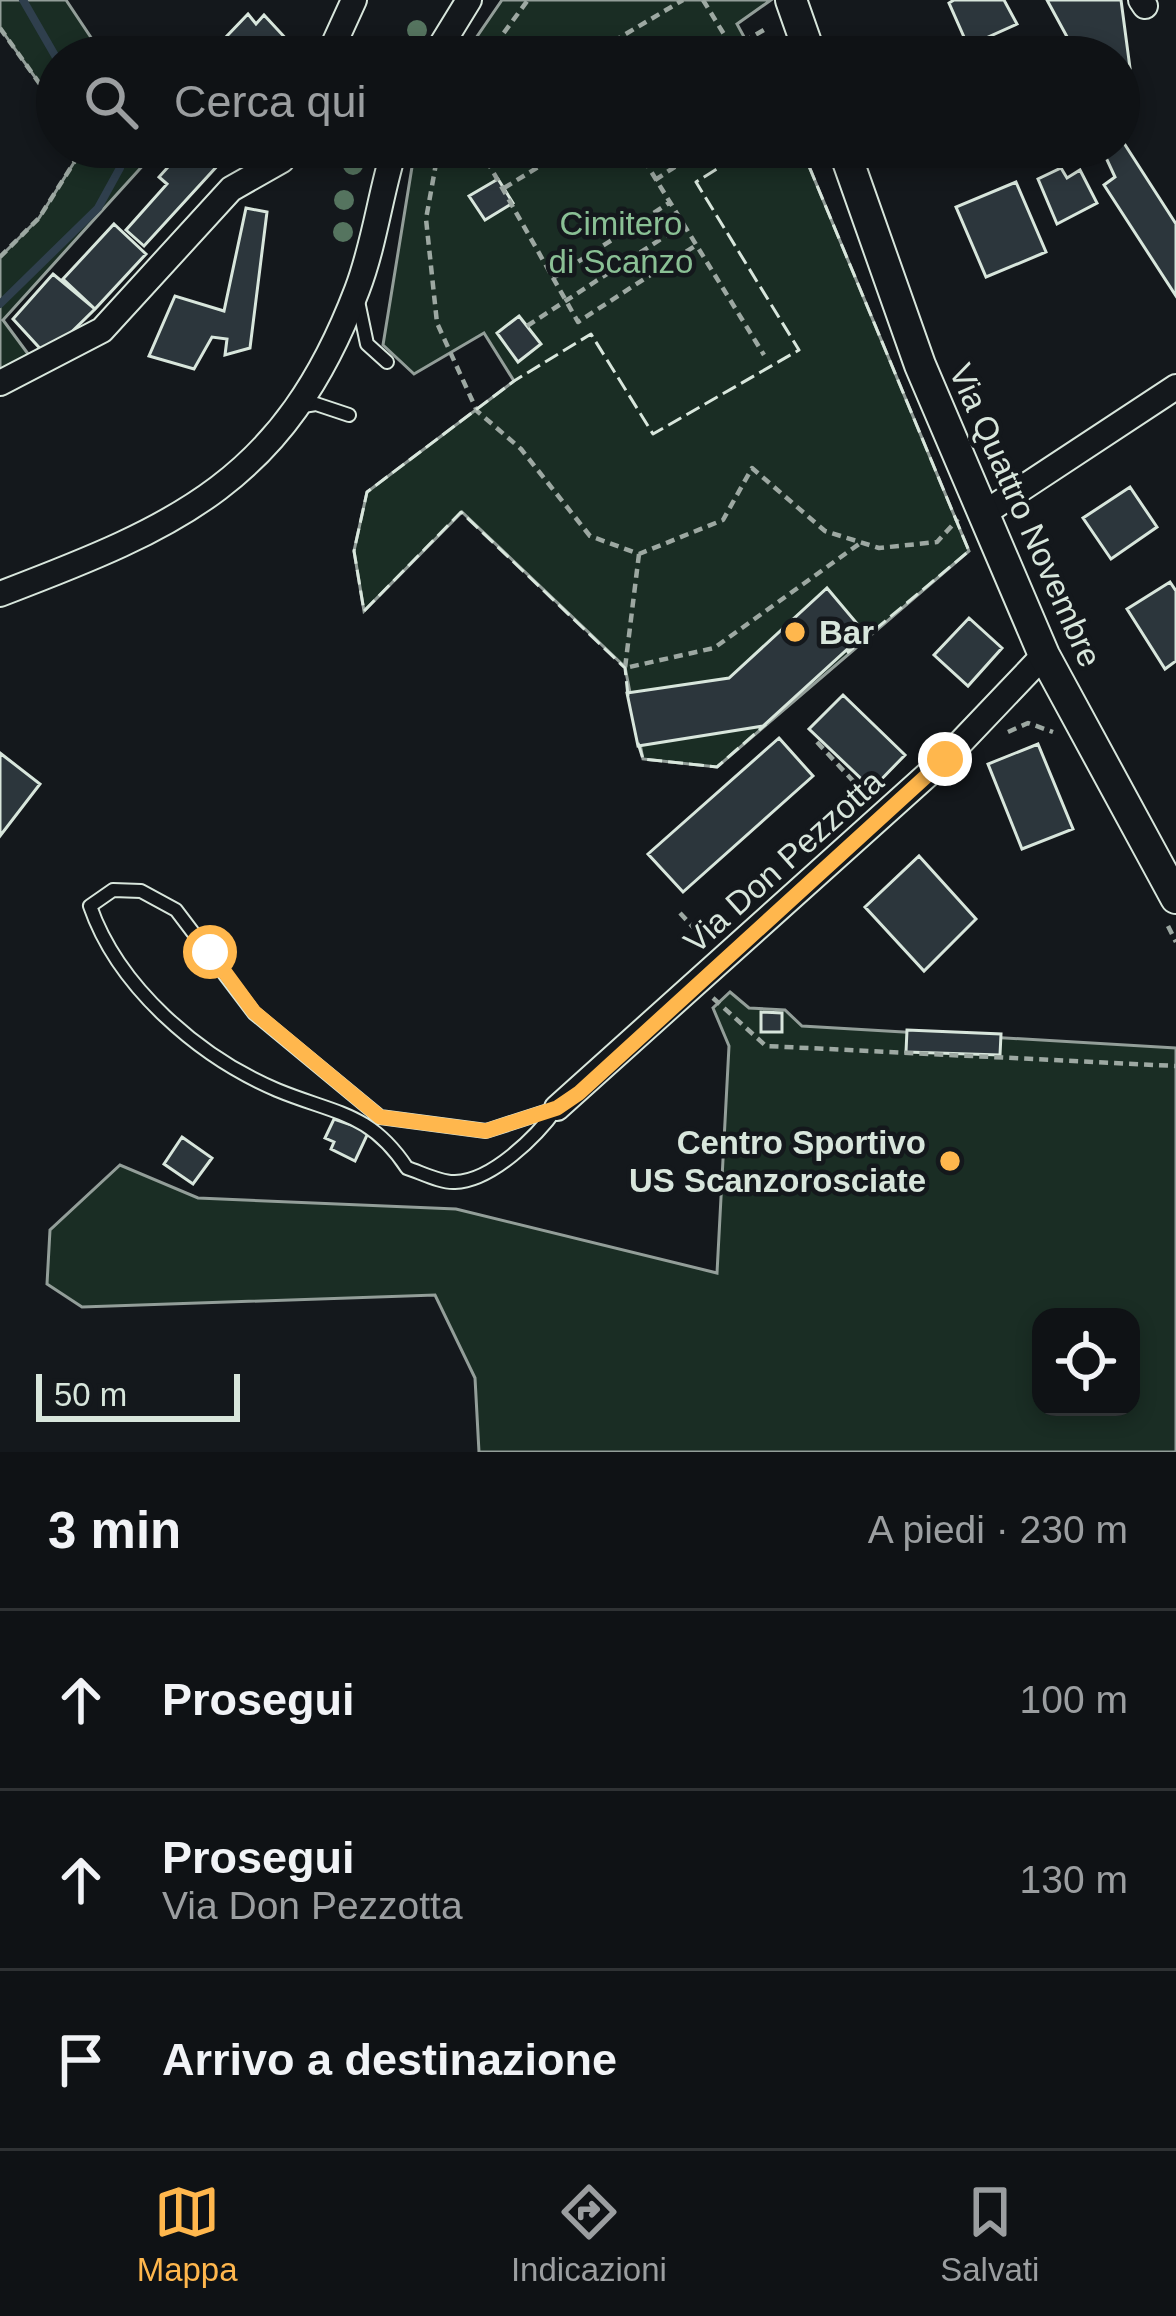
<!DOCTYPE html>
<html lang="it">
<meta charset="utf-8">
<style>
:root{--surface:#0f1215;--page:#181b1e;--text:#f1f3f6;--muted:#9b9ea0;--line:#2f3234;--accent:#ffb74d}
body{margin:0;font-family:Arial,sans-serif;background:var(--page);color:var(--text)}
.controls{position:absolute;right:36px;bottom:36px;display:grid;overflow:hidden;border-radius:24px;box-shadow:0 6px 18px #0003}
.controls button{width:108px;height:108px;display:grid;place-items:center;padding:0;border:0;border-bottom:3px solid var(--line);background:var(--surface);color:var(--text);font:60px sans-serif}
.scale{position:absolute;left:36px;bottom:30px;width:204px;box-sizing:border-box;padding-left:12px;border:6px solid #d8e6dc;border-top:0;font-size:33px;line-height:42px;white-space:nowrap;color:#d8e6dc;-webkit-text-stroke:9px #14181c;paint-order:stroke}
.stop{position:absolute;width:36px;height:36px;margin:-27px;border:9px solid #ffb74d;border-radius:50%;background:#fff}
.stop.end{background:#ffb74d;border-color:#fff;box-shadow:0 3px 12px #0008}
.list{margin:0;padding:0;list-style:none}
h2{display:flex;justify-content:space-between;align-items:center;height:156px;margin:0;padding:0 48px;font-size:51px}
h2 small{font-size:39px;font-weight:400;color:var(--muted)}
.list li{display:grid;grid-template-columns:78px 1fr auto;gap:36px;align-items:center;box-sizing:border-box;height:180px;padding:0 48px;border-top:3px solid var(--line)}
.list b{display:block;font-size:45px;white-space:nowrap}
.list p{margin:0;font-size:39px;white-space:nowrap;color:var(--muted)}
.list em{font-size:39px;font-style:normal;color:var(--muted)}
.icon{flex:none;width:66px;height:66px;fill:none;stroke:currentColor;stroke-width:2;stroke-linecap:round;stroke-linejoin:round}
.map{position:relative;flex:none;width:1176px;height:1452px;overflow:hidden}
.search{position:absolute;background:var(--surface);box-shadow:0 6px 18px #0003;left:36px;right:36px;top:36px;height:132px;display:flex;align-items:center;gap:30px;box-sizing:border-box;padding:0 42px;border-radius:66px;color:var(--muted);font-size:45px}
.sheet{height:696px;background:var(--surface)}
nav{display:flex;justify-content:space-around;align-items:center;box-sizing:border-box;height:168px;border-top:3px solid var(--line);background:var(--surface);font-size:33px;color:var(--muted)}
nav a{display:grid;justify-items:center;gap:6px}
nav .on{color:var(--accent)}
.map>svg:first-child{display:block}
.green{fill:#1a2d24;stroke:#939e99;stroke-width:3;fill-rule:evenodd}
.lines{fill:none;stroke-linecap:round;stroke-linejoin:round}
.stream{stroke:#2f3f4d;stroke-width:8}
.building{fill:#2c363c;stroke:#d8e6dc;stroke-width:3}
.service-casing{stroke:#d8e6dc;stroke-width:16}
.minor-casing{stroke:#d8e6dc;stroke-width:28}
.tertiary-casing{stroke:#d8e6dc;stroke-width:34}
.path{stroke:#9da8a2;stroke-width:4.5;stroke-dasharray:9 6;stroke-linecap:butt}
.service{stroke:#14181c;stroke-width:12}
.minor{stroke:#14181c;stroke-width:24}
.tertiary{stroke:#14181c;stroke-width:30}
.fence{stroke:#d8e6dc;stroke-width:3;stroke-dasharray:15 6;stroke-linecap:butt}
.tree{fill:#55745f}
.route{stroke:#ffb74d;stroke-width:15}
.poi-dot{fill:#ffb74d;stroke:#14181c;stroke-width:4.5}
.labels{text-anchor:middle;stroke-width:9;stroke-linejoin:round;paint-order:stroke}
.park-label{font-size:33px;fill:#8ac095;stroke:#14181c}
.street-label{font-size:33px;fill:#d8e6dc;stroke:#14181c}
.poi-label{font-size:33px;font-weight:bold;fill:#d8e6dc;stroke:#14181c;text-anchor:start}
</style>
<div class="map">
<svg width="1176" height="1452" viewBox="0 0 1176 1452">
<rect width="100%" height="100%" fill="#14181c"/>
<path class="green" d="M0 0H66L104 57H57V108L0 28Z
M502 0H771L737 24 755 57H463Z
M77 147H146L147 161 3 320 37 366 0 383V257L39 218 80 153Z
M421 147H801L969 551 717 767 643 759 625 667 462 512 364 611 354 551 367 492 514 381 484 333 414 374 383 345 412 167Z
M730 992 749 1008 785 1010 802 1026 1176 1048V1452H479L475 1378 435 1295 82 1307 47 1284 50 1230 120 1165 198 1198 456 1209 717 1273 729 1046 713 1008ZM1041 1317H1131V1407H1041Z"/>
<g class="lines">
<path class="stream" d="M23 0 57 59
M0 304 98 208 120 168 108 147"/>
</g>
<path class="building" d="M954 0H1004L1017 24 968 46 949 3Z
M1047 0H1121L1130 68H1119V57H1078Z
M248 14 256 24 264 15 290 43 278 57H247L226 37Z
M1120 137 1176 224V296L1104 185 1115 177 1102 149 1119 147Z
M186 147H201L219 164 144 246 126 230 167 184 159 177Z
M1061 168 1067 178 1080 170 1097 203 1057 224 1038 179Z
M498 179 513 203 485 220 469 196Z
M1016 182 1046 252 986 277 956 207Z
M246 208 267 212 250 348 225 355 227 339 212 337 194 369 149 356 175 296 224 311Z
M114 224 146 254 95 309 63 279Z
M53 274 95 309 47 356 13 319Z
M519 316 541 344 518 362 497 333Z
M1130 487 1157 527 1111 559 1083 518Z
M1170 582 1176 591V661L1165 669 1127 609Z
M827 588 865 633 763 726 638 746 627 693 729 678Z
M969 618 1002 648 968 686 934 655Z
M843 695 905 755 872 789 809 729Z
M779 738 813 776 683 892 648 854Z
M1038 744 1073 829 1022 849 988 764Z
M0 753 40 784 0 836Z
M919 856 976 919 924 971 865 907Z
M761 1012 782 1013V1032H761Z
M907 1030 1001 1034 1000 1055 906 1052Z
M334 1119 369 1131 355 1161 331 1149 334 1142 325 1138Z
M182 1137 212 1158 193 1184 164 1164Z"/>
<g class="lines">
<defs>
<path id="service" d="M358 301 367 344 387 362
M297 407 316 404 349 415
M113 890 141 891 176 910 254 1013 380 1117 486 1131 557 1108C537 1136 492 1181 455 1182 441 1183 420 1172 407 1168 370 1112 335 1114 277 1090 199 1057 118 987 90 906Z"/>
<path id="minor" d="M1141 0 1145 6
M328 57 354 0
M434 57 469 0
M0 383 102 330 231 189 282 160 290 147
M983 514 1176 387
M0 594C179 526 284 481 357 290 375 243 380 194 395 147
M557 1108 945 759 1044 655"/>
<path id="tertiary" d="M791 0 811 57
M843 147 920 365 1044 655 1176 898"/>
</defs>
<use href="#service" class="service-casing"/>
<use href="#minor" class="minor-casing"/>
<use href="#tertiary" class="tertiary-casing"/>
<path class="path" d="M703 0 738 57
M0 28 57 108
M486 57 528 0
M587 57 683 0
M717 57 769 27
M439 147 426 219 437 323 477 411 521 449 590 536 639 554 723 520 752 468 825 531 879 548 937 542 958 519
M479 147 578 322 698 244
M636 147 764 355
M655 180 705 147
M504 188 571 147
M0 257 39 218 80 153 77 147
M553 278 669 203
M527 326 684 224
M639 554 625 668 714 648 859 544
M1008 732 1028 723 1053 732
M817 742 866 795
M680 913 705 940
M1168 926 1176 942
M713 998 766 1046 1176 1066"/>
<use href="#service" class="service"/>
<use href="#minor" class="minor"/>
<use href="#tertiary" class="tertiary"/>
<path class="fence" d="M801 147 969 551 847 653
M628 696 625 668 461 512 364 611 354 551 367 492 514 381 591 334 653 434 799 350 696 182 752 147
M638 743 643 759 717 767 766 724"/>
</g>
<g class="tree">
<circle cx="417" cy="30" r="10"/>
<circle cx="353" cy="165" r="10"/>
<circle cx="344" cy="200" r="10"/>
<circle cx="343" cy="232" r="10"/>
</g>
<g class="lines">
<path class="route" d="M210 952 254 1012 380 1117 486 1131 557 1108 579 1093 945 759"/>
</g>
<g class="poi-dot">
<circle cx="795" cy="632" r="12"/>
<circle cx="950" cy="1161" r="12"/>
</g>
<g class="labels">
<g class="park-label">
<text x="621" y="235">Cimitero<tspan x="621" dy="38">di Scanzo</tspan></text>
</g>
<g class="street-label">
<text transform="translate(1026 515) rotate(66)" y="12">Via Quattro Novembre</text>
<text transform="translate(783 861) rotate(-42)" y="12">Via Don Pezzotta</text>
</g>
<g class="poi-label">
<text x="819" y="644">Bar</text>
<text x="926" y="1154" text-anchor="end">Centro Sportivo<tspan x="926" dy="38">US Scanzorosciate</tspan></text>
</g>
</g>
</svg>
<div class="controls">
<button><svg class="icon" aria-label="locate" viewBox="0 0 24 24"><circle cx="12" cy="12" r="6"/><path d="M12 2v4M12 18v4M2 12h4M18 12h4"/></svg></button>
</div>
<div class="scale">50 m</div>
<div class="stop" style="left:210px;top:952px"></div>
<div class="stop end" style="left:945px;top:759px"></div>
<div class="search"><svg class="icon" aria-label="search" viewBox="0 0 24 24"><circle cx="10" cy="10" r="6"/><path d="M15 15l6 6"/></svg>Cerca qui</div>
</div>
<section class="sheet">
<h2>3 min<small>A piedi · 230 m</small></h2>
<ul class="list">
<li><svg class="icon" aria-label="ahead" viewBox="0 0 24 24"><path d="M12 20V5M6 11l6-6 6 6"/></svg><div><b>Prosegui</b></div><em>100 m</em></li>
<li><svg class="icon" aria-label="ahead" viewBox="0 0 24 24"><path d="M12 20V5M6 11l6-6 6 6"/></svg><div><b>Prosegui</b><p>Via Don Pezzotta</p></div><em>130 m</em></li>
<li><svg class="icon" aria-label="arrive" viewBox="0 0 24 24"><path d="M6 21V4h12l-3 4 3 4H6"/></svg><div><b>Arrivo a destinazione</b></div></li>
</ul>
</section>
<nav>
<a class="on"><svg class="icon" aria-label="map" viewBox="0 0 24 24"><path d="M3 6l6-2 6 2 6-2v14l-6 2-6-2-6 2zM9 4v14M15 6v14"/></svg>Mappa</a>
<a><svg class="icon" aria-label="directions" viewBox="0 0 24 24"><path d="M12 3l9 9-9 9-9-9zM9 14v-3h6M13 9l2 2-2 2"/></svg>Indicazioni</a>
<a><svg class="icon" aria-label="saved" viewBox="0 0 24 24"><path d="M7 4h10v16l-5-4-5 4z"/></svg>Salvati</a>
</nav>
